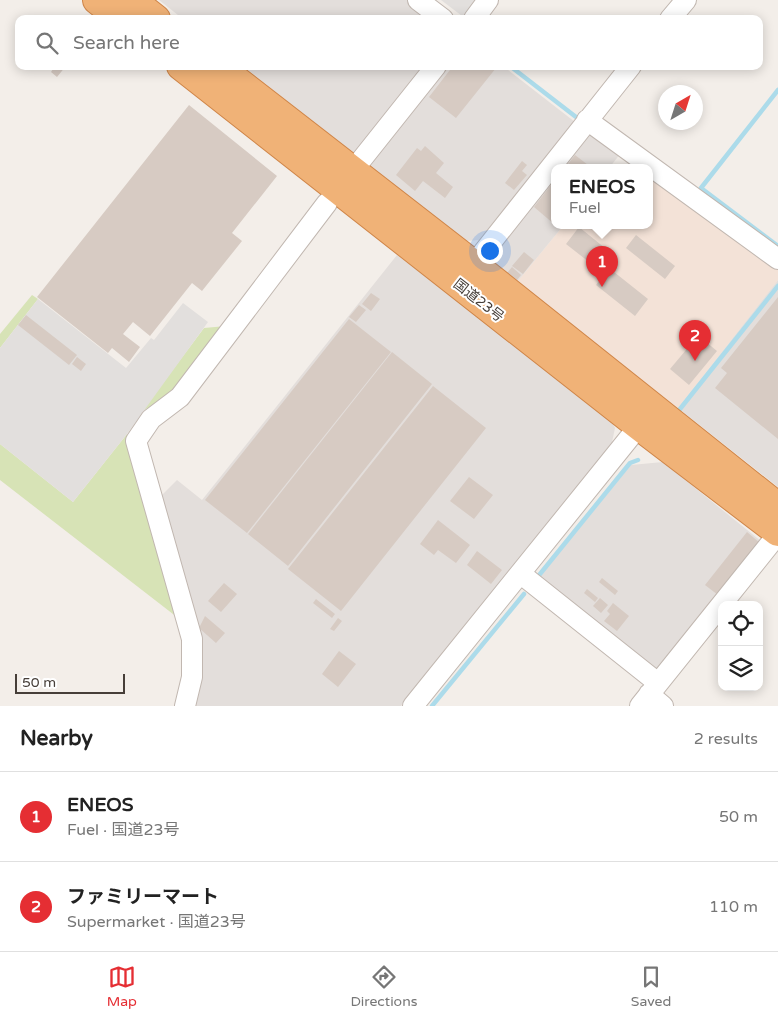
<!DOCTYPE html>
<meta charset="utf-8">
<style>
:root{--surface:#fff;--page:#f6f6f6;--text:#222;--muted:#767676;--line:#e0e0e0;--accent:#e52e33}
body{margin:0;font-family:"Varela Round","Noto Sans JP",sans-serif;background:var(--page);color:var(--text)}
.controls{position:absolute;right:15px;bottom:15px;display:grid;overflow:hidden;border-radius:10px;box-shadow:0 2px 12px #0003}
.controls button{width:45px;height:45px;display:grid;place-items:center;padding:0;border:0;border-bottom:1px solid var(--line);background:var(--surface);color:var(--text);font:25px sans-serif}
.compass{position:absolute;left:658px;top:85px;width:45px;height:45px;border-radius:50%;background:var(--surface);box-shadow:0 2px 12px #0003;rotate:39deg}
.scale{position:absolute;left:15px;bottom:12px;width:110px;box-sizing:border-box;padding-left:5px;border:2px solid #463e38;border-top:0;font-size:14px;line-height:18px;white-space:nowrap;color:#463e38;-webkit-text-stroke:4px #fff;paint-order:stroke}
.you{position:absolute;left:489px;top:250px;width:18px;height:18px;margin:-12px;border:4px solid #fff;border-radius:50%;background:#1a73e8;box-shadow:0 0 0 8px #1a73e833}
.badge{display:grid;place-items:center;width:32px;height:32px;border-radius:50%;background:var(--accent);color:#fff;font-size:16px;font-weight:700}
.pin{position:absolute;translate:-50% -41px;filter:drop-shadow(0 1px 2px #0008)}
.pin::after{content:'';position:absolute;top:26px;width:18px;height:15px;background:inherit;clip-path:polygon(0 0,100% 0,50% 100%)}
.popup{position:absolute;left:551px;top:164px;width:102px;height:65px;box-sizing:border-box;display:grid;place-content:center;border-radius:10px;background:var(--surface);filter:drop-shadow(0 1px 4px #0005);font-size:16px;white-space:nowrap;color:var(--muted)}
.popup b{font-size:19px;color:var(--text)}
.popup::after{content:'';position:absolute;left:50%;top:100%;margin-left:-10px;border:10px solid transparent;border-top-color:var(--surface)}
.list{margin:0;padding:0;list-style:none}
h2{display:flex;justify-content:space-between;align-items:center;height:65px;margin:0;padding:0 20px;font-size:21px}
h2 small{font-size:16px;font-weight:400;color:var(--muted)}
.list li{display:grid;grid-template-columns:32px 1fr auto;gap:15px;align-items:center;box-sizing:border-box;height:90px;padding:0 20px;border-top:1px solid var(--line)}
.list b{display:block;font-size:19px;white-space:nowrap}
.list p{margin:0;font-size:16px;white-space:nowrap;color:var(--muted)}
.list em{font-size:16px;font-style:normal;color:var(--muted)}
.icon{flex:none;width:28px;height:28px;fill:none;stroke:currentColor;stroke-width:2;stroke-linecap:round;stroke-linejoin:round}
.map{position:relative;flex:none;width:778px;height:706px;overflow:hidden}
.search{position:absolute;background:var(--surface);box-shadow:0 2px 12px #0003;left:15px;right:15px;top:15px;height:55px;display:flex;align-items:center;gap:12px;box-sizing:border-box;padding:0 18px;border-radius:10px;color:var(--muted);font-size:19px}
.sheet{height:245px;background:var(--surface)}
nav{display:flex;justify-content:space-around;align-items:center;box-sizing:border-box;height:70px;border-top:1px solid var(--line);background:var(--surface);font-size:14px;color:var(--muted)}
nav a{display:grid;justify-items:center;gap:2px}
nav .on{color:var(--accent)}
.map>svg:first-child{display:block}
.commercial{fill:#f3e2d7}
.industrial{fill:#e3dedb}
.green{fill:#d7e3b6}
.parking{fill:#e2dfdd}
.lines{fill:none;stroke-linecap:round;stroke-linejoin:round}
.stream{stroke:#acdbea;stroke-width:4.5}
.building{fill:#d7cbc3}
.minor-casing{stroke:#c1b7b0;stroke-width:22}
.highway-casing{stroke:#cf8548;stroke-width:30}
.minor{stroke:#fff;stroke-width:20}
.highway{stroke:#f0b277;stroke-width:28}
.labels{text-anchor:middle;stroke-width:4;stroke-linejoin:round;paint-order:stroke}
.street-label{font-size:14px;fill:#463e38;stroke:#fff}
</style>
<div class="map">
<svg width="778" height="706" viewBox="0 0 778 706">
<rect width="100%" height="100%" fill="#f3eee9"/>
<path class="commercial" d="M650 173 778 265V280L678 408 517 282 563 226H650Z"/>
<path class="industrial" d="M159 0H407L432 19H183Z
M243 66H430L358 157Z
M444 66H503L575 122 479 240 465 241 368 164Z
M591 132 621 153 609 168H562Z
M554 178V226H563L517 282 495 266V253Z
M397 255 609 416 615 428 611 447 401 706H193L161 496 177 480 202 500Z
M778 280V487L678 408Z
M663 462 762 542 659 671 538 578 631 465Z"/>
<path class="green" d="M32 295 38 299 0 348V334Z
M226 326 173 394 142 411 204 328Z
M127 434 182 621 0 480V444L73 502Z"/>
<path class="parking" d="M441 0H482L466 19Z
M38 299 126 368 151 338 154 340 183 303 208 322 127 434 73 502 0 444V348Z"/>
<g class="lines">
<path class="stream" d="M510 66 576 117
M778 90 701 188 778 246
M680 409 778 286
M540 574 630 463 638 460
M432 706 524 594"/>
</g>
<path class="building" d="M55 66H66L57 77 51 72Z
M453 66 496 68 456 118 429 97Z
M189 105 277 176 232 233 242 241 202 291 192 283 150 336 133 322 123 334 140 347 129 362 112 348 108 353 37 297Z
M425 146 444 163 436 173 453 187 445 198 423 181 415 191 396 175 417 148 421 151Z
M575 155 592 168H565Z
M522 161 527 165 522 171 527 175 514 190 505 183Z
M554 181V224L534 207Z
M579 227 616 257 603 273 566 244Z
M636 235 675 266 665 279 626 248Z
M524 252 534 260 523 274 512 266Z
M512 267 521 275 517 280 507 273Z
M609 268 648 299 635 316 596 285Z
M371 293 380 299 371 311 362 304Z
M778 297V439L715 388 727 373 721 368Z
M359 305 366 310 356 322 349 317Z
M26 315 77 355 69 365 18 325Z
M349 319 391 352 247 533 205 500Z
M700 337 717 351 689 385 670 369 691 344 693 346Z
M392 352 432 384 288 566 248 534Z
M77 357 86 364 81 371 72 364Z
M433 386 486 428 341 611 288 569Z
M469 477 493 495 474 519 450 501Z
M438 520 470 545 456 563 438 550 434 555 420 544Z
M747 532 760 543 718 595 705 585Z
M477 551 502 570 491 584 467 565Z
M602 578 618 591 615 595 599 582Z
M224 583 237 594 221 612 208 601Z
M587 589 598 598 595 602 584 593Z
M600 598 608 605 601 613 593 606Z
M316 599 335 614 332 618 313 603Z
M613 603 629 616 617 631 604 621 610 614 607 611Z
M205 616 225 633 216 643 199 628Z
M338 618 342 621 334 631 330 629Z
M339 651 356 664 338 687 322 674Z"/>
<g class="lines">
<defs>
<path id="minor" d="M418 0 443 19
M474 19 488 0
M670 19 686 0
M587 120 778 259
M362 159 436 66
M466 274 631 66
M521 574 658 683
M649 694 663 706
M185 706 192 677V639L136 441 151 419 180 397 327 203
M413 706 647 416
M640 706 778 534"/>
<path id="highway" d="M97 0 121 19
M132 0 156 19
M181 66 639 426 778 532
M218 66 473 264 778 507"/>
</defs>
<use href="#minor" class="minor-casing"/>
<use href="#highway" class="highway-casing"/>
<use href="#minor" class="minor"/>
<use href="#highway" class="highway"/>
</g>
<g class="labels">
<g class="street-label">
<text transform="translate(479 300) rotate(38)" y="5">国道23号</text>
</g>
</g>
</svg>
<div class="controls">
<button><svg class="icon" aria-label="locate" viewBox="0 0 24 24"><circle cx="12" cy="12" r="6"/><path d="M12 2v4M12 18v4M2 12h4M18 12h4"/></svg></button>
<button><svg class="icon" aria-label="layers" viewBox="0 0 24 24"><path d="M12 4l9 5-9 5-9-5zM3 14l9 5 9-5"/></svg></button>
</div>
<svg class="compass" viewBox="-18 -18 36 36"><path d="M0-13l5 13h-10z" fill="#e53935"/><path d="M0 13l5-13h-10z" fill="#767676"/></svg>
<div class="scale">50 m</div>
<div class="you"></div>
<div class="pin badge" style="left:602px;top:287px">1</div>
<div class="popup"><b>ENEOS</b>Fuel</div>
<div class="pin badge" style="left:695px;top:361px">2</div>
<div class="search"><svg class="icon" aria-label="search" viewBox="0 0 24 24"><circle cx="10" cy="10" r="6"/><path d="M15 15l6 6"/></svg>Search here</div>
</div>
<section class="sheet">
<h2>Nearby<small>2 results</small></h2>
<ul class="list">
<li><span class="badge">1</span><div><b>ENEOS</b><p>Fuel · 国道23号</p></div><em>50 m</em></li>
<li><span class="badge">2</span><div><b>ファミリーマート</b><p>Supermarket · 国道23号</p></div><em>110 m</em></li>
</ul>
</section>
<nav>
<a class="on"><svg class="icon" aria-label="map" viewBox="0 0 24 24"><path d="M3 6l6-2 6 2 6-2v14l-6 2-6-2-6 2zM9 4v14M15 6v14"/></svg>Map</a>
<a><svg class="icon" aria-label="directions" viewBox="0 0 24 24"><path d="M12 3l9 9-9 9-9-9zM9 14v-3h6M13 9l2 2-2 2"/></svg>Directions</a>
<a><svg class="icon" aria-label="saved" viewBox="0 0 24 24"><path d="M7 4h10v16l-5-4-5 4z"/></svg>Saved</a>
</nav>
